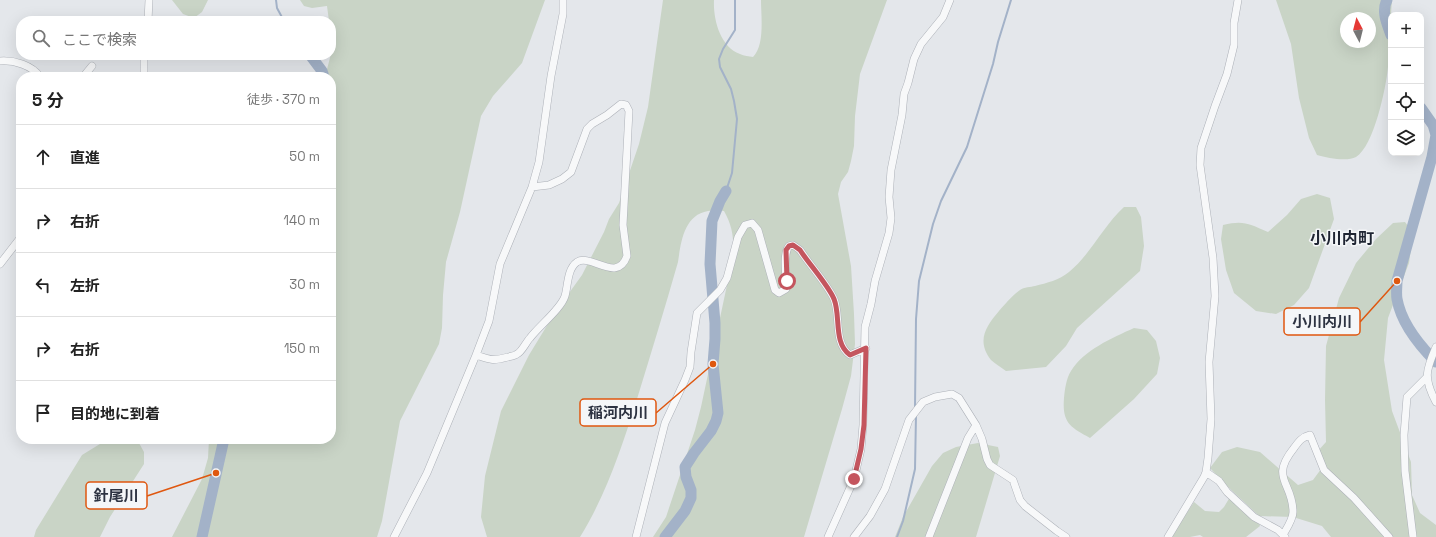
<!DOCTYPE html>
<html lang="ja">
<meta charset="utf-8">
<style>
:root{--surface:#fff;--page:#f6f6f6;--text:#222;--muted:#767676;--line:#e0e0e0}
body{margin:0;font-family:"Space Grotesk","Noto Sans JP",sans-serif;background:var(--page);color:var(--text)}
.controls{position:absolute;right:12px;top:12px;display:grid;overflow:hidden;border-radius:8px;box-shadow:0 4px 16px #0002}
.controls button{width:36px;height:36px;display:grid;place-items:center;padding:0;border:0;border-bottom:1px solid var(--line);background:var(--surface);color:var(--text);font:20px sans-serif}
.compass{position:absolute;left:1340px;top:12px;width:36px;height:36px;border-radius:50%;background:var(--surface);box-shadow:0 4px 16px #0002;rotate:353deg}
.stop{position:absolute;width:12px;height:12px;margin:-9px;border:3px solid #c4555e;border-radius:50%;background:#fff}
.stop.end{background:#c4555e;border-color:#fff;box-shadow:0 1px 4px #0008}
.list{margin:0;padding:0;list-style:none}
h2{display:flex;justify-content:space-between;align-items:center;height:52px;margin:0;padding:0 16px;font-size:17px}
h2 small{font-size:13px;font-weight:400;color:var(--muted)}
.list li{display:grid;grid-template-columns:26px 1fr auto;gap:12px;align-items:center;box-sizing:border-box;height:64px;padding:0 16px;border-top:1px solid var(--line)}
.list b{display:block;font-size:15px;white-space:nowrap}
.list em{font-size:13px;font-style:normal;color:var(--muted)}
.icon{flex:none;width:22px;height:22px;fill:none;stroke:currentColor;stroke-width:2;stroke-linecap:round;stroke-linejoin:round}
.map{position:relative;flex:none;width:1436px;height:537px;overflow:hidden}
.search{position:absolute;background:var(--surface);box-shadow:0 4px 16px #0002;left:16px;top:16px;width:320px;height:44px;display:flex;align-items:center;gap:10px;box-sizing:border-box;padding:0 14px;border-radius:16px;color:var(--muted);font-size:15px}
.panel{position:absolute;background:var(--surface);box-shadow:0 4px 16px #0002;left:16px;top:72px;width:320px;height:372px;border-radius:16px}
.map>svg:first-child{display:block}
.green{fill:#c9d4c6;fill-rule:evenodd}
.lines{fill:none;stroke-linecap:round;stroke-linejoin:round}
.stream{stroke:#a3b2c8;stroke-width:2}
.river{stroke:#a3b2c8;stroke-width:11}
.minor-casing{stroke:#adb1b8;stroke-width:8}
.minor{stroke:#f7f8f9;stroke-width:7}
.route{stroke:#c4555e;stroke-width:5}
.labels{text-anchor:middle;stroke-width:3;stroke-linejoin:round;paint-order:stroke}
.quarter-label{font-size:16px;font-weight:bold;fill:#1f2533;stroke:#f4f6f8}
.leader{fill:none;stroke:#df570f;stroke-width:1.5}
.callout-dot{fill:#df570f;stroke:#f4f6f8;stroke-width:1.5}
.callout{fill:#f4f6f8;stroke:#df570f;stroke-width:1.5}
.callout-label{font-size:15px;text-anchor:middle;font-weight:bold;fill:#2d3342}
</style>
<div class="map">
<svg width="1436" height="537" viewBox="0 0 1436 537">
<rect width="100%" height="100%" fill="#e4e7eb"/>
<path class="green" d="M172 0H208L202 12 194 18 183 14Z
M300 0H545L522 63 493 96 481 116 460 212 446 262 443 295 442 328 439 344 400 421 382 521 377 537H172L202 479 208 458 209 439H331V77H325L332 50 331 21H329L327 6 312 8 304 6Z
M663 0H714C713 19 720 47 740 54 744 56 749 56 753 57 765 45 761 16 761 0H887L860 74 855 116 854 146 851 161 848 172 841 182 838 194 851 266 854 314 855 344 851 376 842 409 804 537H653L666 517 695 430 701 407 733 257C734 239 733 227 724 211 718 210 714 210 708 211 684 215 681 242 678 262 665 308 651 353 637 399 622 447 606 495 580 537H487L481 517 485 476 501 411 529 355 554 314 582 275 604 232 609 219 619 203 639 144 648 107Z
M1276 0H1392C1390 22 1391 45 1388 67 1386 88 1374 146 1356 157 1347 162 1328 158 1317 155L1309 138 1299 98 1291 44ZM1346 18H1370V42H1346Z
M1317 194 1330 198 1334 219 1309 288 1294 305 1276 314 1256 311 1234 293 1226 270 1221 239 1223 225C1244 220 1249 224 1268 232L1287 215 1301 199Z
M1124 207H1136L1141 217 1144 246 1140 271 1077 328 1066 346 1046 367 1006 371C1001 367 995 364 991 360 976 341 986 326 999 311 1005 304 1013 295 1020 290 1024 287 1031 287 1035 286 1047 283 1059 280 1069 272 1091 254 1103 226 1124 207Z
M1405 222 1411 230 1412 242 1409 263 1388 318 1384 360 1392 411 1411 462 1412 495 1420 513 1436 525V537H1331L1322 526 1293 517 1259 516 1226 485 1210 468 1222 452 1237 447 1260 452 1298 485 1313 480 1324 465 1317 452 1326 442 1325 400 1326 346 1339 298 1356 263 1376 239 1393 223Z
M1134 328 1147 330 1156 341 1160 358 1157 374 1134 399 1090 438C1070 427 1062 423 1064 398 1065 389 1066 379 1071 371 1084 350 1112 338 1134 328Z
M108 439H134L139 443 144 452V464L110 517 100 537H34L36 530 82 455Z
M978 443 998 447 1000 456 976 537H895L903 517 932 466 943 453 956 447Z
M1230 497 1258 521 1260 526 1246 537H1203L1200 535 1190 537H1171L1194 502 1205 511 1219 512 1224 507Z"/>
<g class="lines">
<path class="stream" d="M276 0 277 8 284 21
M726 191 732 173 737 119 734 101 731 89 720 67 719 59 723 49 735 30V0
M915 407 916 319 919 281 933 224 941 201 967 147 993 64 998 42 1011 0
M897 537 903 521 915 469 916 415"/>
<path class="river" d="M1387 0C1381 11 1387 24 1391 35
M310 55 322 71 324 77
M1421 108 1433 125 1436 135 1432 157 1397 281C1397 286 1396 293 1397 299 1401 322 1420 346 1436 362
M202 537 224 439
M665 537 685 511 691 498V490L686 477 685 467 694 453 711 431 716 421 718 413 713 364 715 339V323L710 264 712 221 720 201 726 191"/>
<defs>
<path id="minor" d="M148 21 149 0
M0 61C14 60 32 65 40 77
M83 77 92 66
M144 77V55
M0 264 21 237
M1436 347C1426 370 1423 378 1436 402
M476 355C491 360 493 361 508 357 511 356 515 356 517 354 522 352 526 342 530 338 539 326 561 309 565 296 568 286 567 269 577 262 591 253 617 284 627 256L623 225 629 111 626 105 621 104 607 115 592 124 587 129 571 172 562 179 549 185 532 187
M1206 472 1219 481 1227 492 1254 517 1278 530 1285 537
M1283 535C1287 528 1293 519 1293 512 1293 482 1269 479 1294 448 1299 441 1302 437 1310 435L1324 470 1354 498 1389 537
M394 537 427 473 476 355 489 321 500 264 532 187 539 162 551 76 563 14V0
M636 537 665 423 685 380 690 367 691 352 697 313 720 290 727 278 738 237 745 225 752 223 758 230 775 290 779 293 786 289C787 277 782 255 789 246L793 245 800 250C809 264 828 285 834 299 841 316 833 343 850 355L866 348
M828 537 854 479 861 449 863 425 865 327 871 304 875 281 889 233 891 218 889 197 891 170 902 115 904 94 908 83 914 59 921 44 943 17 950 0
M854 537 870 516 885 489 909 420 923 402 935 397 952 394 959 398 976 425 982 439 987 459 990 465 1013 480 1020 500 1025 506 1057 531 1066 537
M929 537 968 438 976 425
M1168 537 1204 477 1206 472 1208 458 1211 419 1209 362 1215 296 1213 258 1200 165 1201 148 1215 106 1227 74 1234 45V23L1238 0
M1413 537 1405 471 1404 435 1407 397 1426 378"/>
</defs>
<use href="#minor" class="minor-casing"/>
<use href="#minor" class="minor"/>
</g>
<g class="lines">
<path class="route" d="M787 281 786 250 789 246 793 245 800 250C809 264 828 285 834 299 841 316 833 343 850 355L866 348 864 425 861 449 854 479"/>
</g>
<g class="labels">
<g class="quarter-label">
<text x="1342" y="244">小川内町</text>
</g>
</g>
<path class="leader" d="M1397 281L1360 322M713 364L656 413M216 473L147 496"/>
<g class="callout-dot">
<circle cx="1397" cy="281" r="4"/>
<circle cx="713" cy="364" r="4"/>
<circle cx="216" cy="473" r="4"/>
</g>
<g class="callout">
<rect x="1284" y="308" width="76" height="27" rx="4"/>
<rect x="580" y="399" width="76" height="27" rx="4"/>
<rect x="86" y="482" width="61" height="27" rx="4"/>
</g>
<g class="callout-label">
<text x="1322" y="327">小川内川</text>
<text x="618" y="418">稲河内川</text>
<text x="116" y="501">針尾川</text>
</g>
</svg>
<div class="controls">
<button>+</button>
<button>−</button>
<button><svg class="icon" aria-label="locate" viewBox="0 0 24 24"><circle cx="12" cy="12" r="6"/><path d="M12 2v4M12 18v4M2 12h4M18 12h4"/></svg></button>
<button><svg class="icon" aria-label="layers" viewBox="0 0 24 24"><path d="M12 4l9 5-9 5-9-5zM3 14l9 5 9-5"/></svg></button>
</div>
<svg class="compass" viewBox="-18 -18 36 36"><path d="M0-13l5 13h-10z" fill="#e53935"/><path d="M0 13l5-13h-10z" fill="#767676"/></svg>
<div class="stop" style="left:787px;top:281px"></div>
<div class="stop end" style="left:854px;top:479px"></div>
<div class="search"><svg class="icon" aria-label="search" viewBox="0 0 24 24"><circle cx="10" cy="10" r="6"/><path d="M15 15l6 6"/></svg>ここで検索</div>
<section class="panel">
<h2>5 分<small>徒歩 · 370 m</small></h2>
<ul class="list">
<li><svg class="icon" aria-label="ahead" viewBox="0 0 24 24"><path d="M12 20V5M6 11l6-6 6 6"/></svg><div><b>直進</b></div><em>50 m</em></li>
<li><svg class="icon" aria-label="right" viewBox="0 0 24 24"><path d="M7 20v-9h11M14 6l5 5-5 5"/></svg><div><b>右折</b></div><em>140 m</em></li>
<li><svg class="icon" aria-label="left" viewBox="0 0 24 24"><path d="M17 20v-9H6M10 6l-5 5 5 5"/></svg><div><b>左折</b></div><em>30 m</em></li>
<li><svg class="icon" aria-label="right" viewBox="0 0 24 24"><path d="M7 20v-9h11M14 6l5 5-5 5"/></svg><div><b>右折</b></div><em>150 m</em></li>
<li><svg class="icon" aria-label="arrive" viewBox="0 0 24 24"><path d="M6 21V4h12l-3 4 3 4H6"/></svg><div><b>目的地に到着</b></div></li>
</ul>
</section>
</div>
